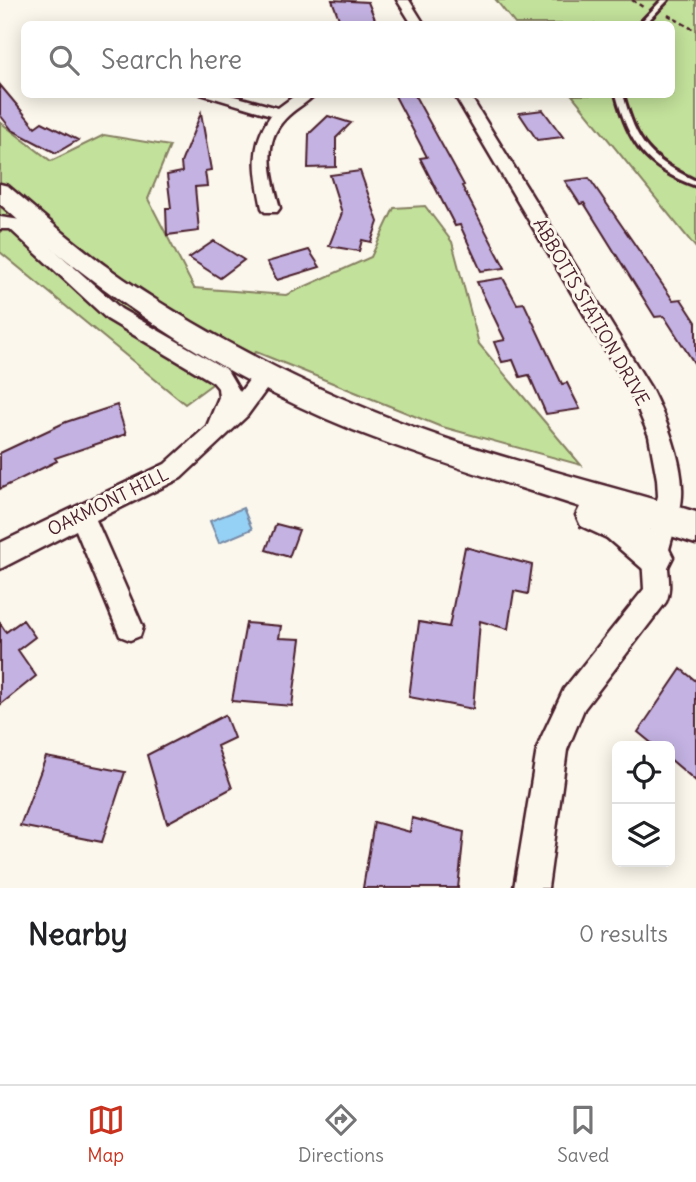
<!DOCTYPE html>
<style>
:root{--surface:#fff;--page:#f2f2f2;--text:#202124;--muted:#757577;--line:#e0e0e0;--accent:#c8321e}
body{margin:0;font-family:Delius,sans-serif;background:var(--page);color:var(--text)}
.controls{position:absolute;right:21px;bottom:21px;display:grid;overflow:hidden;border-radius:10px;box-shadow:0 4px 18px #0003}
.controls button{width:63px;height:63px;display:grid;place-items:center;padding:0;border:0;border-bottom:2px solid var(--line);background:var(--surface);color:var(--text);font:35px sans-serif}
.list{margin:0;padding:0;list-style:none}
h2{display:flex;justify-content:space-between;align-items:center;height:91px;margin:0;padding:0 28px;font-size:30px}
h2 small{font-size:23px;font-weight:400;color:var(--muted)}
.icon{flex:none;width:38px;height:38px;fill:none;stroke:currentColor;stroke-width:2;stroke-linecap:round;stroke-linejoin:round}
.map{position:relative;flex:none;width:696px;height:888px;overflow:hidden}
.search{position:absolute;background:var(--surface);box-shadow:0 4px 18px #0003;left:21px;right:21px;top:21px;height:77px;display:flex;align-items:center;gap:18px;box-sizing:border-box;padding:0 24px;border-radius:10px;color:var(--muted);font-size:26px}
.sheet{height:196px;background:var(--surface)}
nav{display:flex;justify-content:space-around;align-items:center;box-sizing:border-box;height:98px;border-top:2px solid var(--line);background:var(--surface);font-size:19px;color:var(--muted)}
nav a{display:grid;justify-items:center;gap:4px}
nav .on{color:var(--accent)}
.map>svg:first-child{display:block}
.green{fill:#c2e19a;stroke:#868062;stroke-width:2}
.water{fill:#95d0f5;stroke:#7789a4;stroke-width:2}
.building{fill:#c3b2e2;stroke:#4a1f2b;stroke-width:2}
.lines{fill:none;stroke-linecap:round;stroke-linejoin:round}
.lane-casing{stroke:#4a1f2b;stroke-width:6}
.street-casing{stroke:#4a1f2b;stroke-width:5}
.secondary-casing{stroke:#4a1f2b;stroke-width:5}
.path{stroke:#4a1f2b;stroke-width:2.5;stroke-dasharray:4.5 3.5;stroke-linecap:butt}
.lane{fill:#fbf7ec;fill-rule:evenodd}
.street{fill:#fbf7ec;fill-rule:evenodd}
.secondary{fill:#fbf7ec;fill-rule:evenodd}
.labels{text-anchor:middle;stroke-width:6;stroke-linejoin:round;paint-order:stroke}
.street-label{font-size:18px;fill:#4a1f2b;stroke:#fbf7ec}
</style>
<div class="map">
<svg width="696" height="888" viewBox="0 0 696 888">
<rect width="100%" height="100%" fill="#fbf7ec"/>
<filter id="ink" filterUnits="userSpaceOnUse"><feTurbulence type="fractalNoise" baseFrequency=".0143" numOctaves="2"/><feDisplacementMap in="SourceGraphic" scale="14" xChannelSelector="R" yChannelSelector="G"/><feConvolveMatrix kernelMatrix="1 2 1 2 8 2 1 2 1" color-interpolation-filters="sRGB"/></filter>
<g filter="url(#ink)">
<path class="green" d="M496 0H696V248L572 95 672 94V24H515Z
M0 122 51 161 104 135 170 146 148 199 194 288 286 295 371 257 394 208 425 206 452 242 479 344 581 465 439 426 256 352 185 404 0 252Z"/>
<path class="water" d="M243 508 252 529 219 543 210 521Z"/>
<path class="building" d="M332 0 368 2 377 24H341Z
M0 85 35 127 42 122 78 140 56 153 12 130 0 115Z
M394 94H414L464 185 462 186 505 268 481 271 460 225 455 226 420 158 427 157Z
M543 110 563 137 537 140 519 113Z
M201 113 211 170 205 171 207 186 195 187 199 231 167 235 166 208H171L167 175 182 172 181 163Z
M328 116 351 123 336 138V167L308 168 309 134Z
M360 171 378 222 371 242 362 240 359 251 329 246 342 213 330 175Z
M589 178 673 300 681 299 696 322V366L664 316 655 317 584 203 580 204 565 181Z
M214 241 244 260 220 278 189 258Z
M309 250 320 267 277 280 267 262Z
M503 278 517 304 524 303 562 384 567 383 580 409 546 414 529 375 520 377 513 360 502 362 494 342 505 340 477 282Z
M117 405 126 434 55 458 57 461 0 489V453L66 422Z
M276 524 299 530 289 557 266 550Z
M465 547 532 565 528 594 514 591 508 629 480 621 473 709 409 697 419 622 449 627Z
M23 620 35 637 18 650 36 676 0 705V623L6 632Z
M246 623 281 626 279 638 301 639 292 706 232 701Z
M681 669 696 681V781L670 759V746H655L638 732Z
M225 715 234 738 217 746 232 788 167 823 147 755Z
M46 757 125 772 102 842 20 826Z
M412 818 464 832 458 888H363L374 822 410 832Z"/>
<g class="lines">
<defs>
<path id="lane" d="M662 0H668L645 24H639Z
M616 94H623C637 145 649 158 696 181V186C646 168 629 144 616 94Z"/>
<path id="street" d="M397 0H409L424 24H412Z
M201 94H227L278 108 297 94H315C306 104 294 109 285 119 261 143 272 179 280 208L277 212H265L262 208C255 173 249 146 271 115Z
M454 94H469L650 387C665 416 684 462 682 496 681 515 672 535 668 554 666 570 673 586 666 602L584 709 567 750 548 888H514L537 749 541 738 564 689 644 589 642 557 658 496 657 479 649 436 632 395Z
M0 217 21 220 121 309 227 370 240 392C250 380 257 364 273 369L277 375 247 416 181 478 96 520 143 627 140 636 130 640 120 636 76 530 0 569V543L165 464 207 426 219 397 218 388 213 382 107 319 10 229H0Z"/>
<path id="secondary" d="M0 184 8 186C46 218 83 251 124 279 201 331 286 376 372 411 474 453 590 480 696 512V544L649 529 667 545 673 557 667 569 655 573 643 569 607 538 581 526 576 515 580 507C504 482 427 459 353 430 222 377 104 297 0 204Z"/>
</defs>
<use href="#lane" class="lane-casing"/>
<use href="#street" class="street-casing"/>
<use href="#secondary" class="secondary-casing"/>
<path class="path" d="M632 0 643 7
M668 15 696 31"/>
<use href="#lane" class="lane"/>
<use href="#street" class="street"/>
<use href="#secondary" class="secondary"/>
</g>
</g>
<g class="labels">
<g class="street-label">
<text transform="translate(591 312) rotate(60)" y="6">ABBOTTS STATION DRIVE</text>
<text transform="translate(108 502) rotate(-26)" y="6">OAKMONT HILL</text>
</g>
</g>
</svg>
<div class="controls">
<button><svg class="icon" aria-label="locate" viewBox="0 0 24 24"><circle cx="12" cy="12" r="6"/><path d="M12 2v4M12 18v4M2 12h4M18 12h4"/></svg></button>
<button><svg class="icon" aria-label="layers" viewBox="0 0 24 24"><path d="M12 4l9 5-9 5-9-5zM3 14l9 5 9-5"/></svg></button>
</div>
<div class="search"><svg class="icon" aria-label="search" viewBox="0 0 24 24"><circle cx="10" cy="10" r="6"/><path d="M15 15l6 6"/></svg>Search here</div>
</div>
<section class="sheet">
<h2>Nearby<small>0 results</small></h2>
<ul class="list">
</ul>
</section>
<nav>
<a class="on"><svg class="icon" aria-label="map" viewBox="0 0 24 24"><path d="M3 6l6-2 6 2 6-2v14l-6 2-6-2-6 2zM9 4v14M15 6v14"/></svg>Map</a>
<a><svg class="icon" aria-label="directions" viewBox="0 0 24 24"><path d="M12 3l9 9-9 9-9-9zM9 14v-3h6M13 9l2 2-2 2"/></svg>Directions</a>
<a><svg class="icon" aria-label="saved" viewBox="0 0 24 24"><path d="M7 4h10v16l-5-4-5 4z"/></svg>Saved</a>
</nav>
